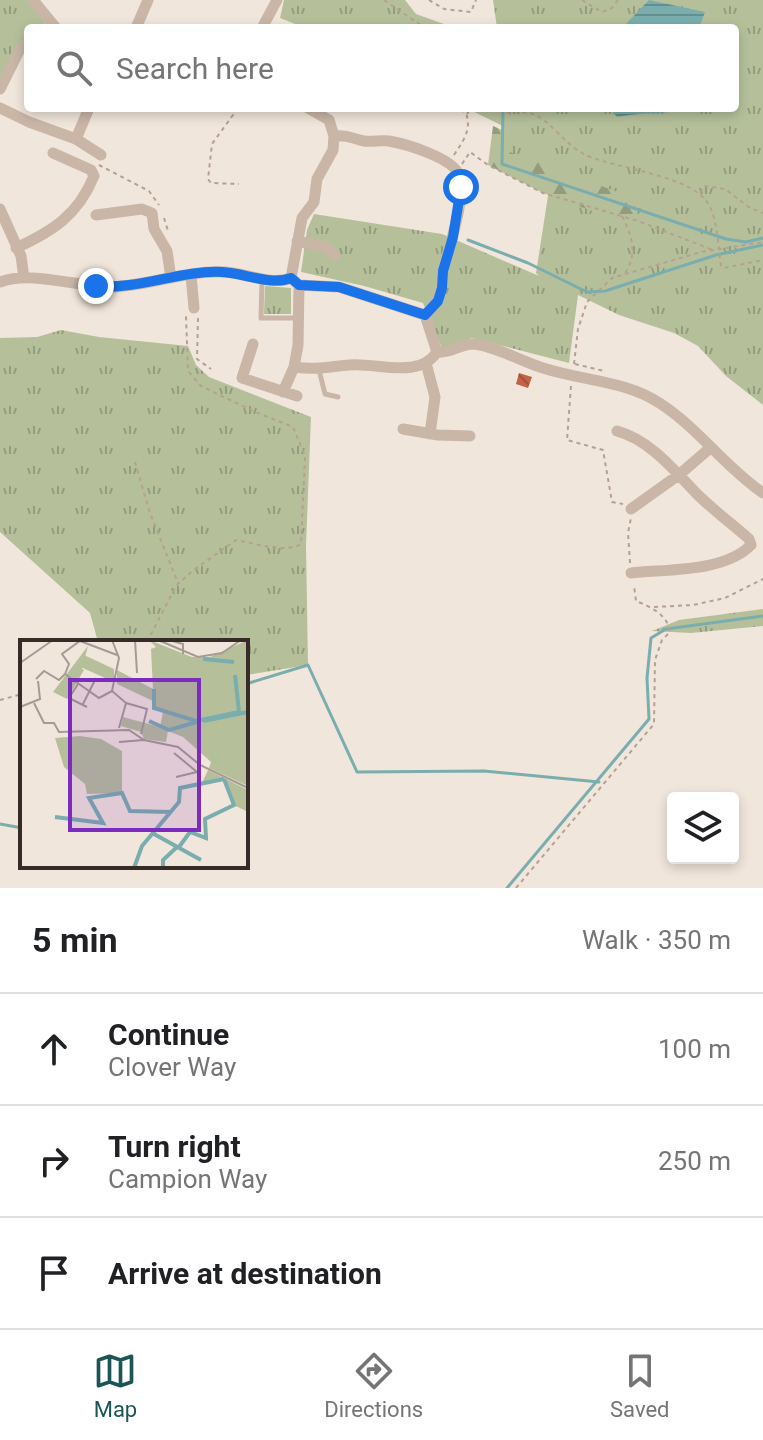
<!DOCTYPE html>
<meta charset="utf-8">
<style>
:root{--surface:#fff;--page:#f2f2f2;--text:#202124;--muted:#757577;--line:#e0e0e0;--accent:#1d5557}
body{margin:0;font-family:Roboto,sans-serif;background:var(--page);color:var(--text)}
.controls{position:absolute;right:24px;bottom:24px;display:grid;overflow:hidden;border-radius:8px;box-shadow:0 4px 12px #0003}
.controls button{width:72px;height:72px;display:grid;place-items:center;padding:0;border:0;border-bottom:2px solid var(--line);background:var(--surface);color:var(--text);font:40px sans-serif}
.stop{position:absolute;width:24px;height:24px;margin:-18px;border:6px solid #1a73e8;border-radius:50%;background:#fff}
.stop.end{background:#1a73e8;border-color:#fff;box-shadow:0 2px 8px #0008}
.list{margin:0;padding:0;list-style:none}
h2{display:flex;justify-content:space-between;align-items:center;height:104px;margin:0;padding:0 32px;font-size:34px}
h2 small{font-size:26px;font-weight:400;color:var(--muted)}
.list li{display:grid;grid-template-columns:52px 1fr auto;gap:24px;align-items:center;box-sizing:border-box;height:112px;padding:0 32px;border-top:2px solid var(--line)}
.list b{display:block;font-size:30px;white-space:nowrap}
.list p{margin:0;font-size:26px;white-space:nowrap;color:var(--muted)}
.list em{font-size:26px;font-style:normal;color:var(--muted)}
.icon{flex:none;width:44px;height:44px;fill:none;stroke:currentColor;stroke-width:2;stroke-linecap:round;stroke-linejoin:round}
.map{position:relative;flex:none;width:763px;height:888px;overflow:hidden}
.search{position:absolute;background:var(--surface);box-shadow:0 4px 12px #0003;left:24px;right:24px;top:24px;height:88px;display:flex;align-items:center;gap:20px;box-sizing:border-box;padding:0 28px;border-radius:8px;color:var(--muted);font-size:30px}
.sheet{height:440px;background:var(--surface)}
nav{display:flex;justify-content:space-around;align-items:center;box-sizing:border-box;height:112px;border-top:2px solid var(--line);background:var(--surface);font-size:22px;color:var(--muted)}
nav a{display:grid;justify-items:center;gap:4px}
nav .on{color:var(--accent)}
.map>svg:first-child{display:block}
.grass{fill:url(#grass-tufts)}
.forest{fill:url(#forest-firs)}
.water{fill:url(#water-rules)}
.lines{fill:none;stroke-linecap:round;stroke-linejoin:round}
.stream{stroke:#7aaeae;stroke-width:3}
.building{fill:url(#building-back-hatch)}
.path{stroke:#b5a091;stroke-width:2;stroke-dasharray:4 4;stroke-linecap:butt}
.service{stroke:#c9b6a7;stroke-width:5}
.minor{stroke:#c9b6a7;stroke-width:11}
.route{stroke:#1a73e8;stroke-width:10}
.inset-river{fill:none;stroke:#7aaeae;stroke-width:4}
.inset-road{fill:none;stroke:#a69b93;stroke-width:2}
.view{fill:#7b2cbf;fill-opacity:0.15;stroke:#7b2cbf;stroke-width:4}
.inset-edge{fill:none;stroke:#362b27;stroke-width:4}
</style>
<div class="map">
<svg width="763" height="888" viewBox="0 0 763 888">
<defs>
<pattern id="grass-tufts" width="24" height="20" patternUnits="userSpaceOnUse" patternTransform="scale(2)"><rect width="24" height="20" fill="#b5c09b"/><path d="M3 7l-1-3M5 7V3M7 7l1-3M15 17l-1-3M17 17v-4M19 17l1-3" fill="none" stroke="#949c7e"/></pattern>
<pattern id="forest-firs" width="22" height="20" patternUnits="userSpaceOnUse" patternTransform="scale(2)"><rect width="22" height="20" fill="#b5c09b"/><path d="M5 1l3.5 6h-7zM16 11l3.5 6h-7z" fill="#949c7e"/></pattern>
<pattern id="water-rules" width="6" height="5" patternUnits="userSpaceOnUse" patternTransform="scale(2)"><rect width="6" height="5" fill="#7aaeae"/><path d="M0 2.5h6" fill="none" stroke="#658e8e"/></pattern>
<pattern id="building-back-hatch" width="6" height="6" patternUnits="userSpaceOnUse" patternTransform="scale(2)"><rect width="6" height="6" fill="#c56145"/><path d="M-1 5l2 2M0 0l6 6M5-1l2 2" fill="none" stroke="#a1503a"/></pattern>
</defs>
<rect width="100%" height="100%" fill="#f1e6db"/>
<path class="grass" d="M0 0H28L45 23 42 28H28V38L0 78Z
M284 0H405L416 14 455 28H305L280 18Z
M493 0H763V405L726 376 698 346 674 333 619 315 578 295 569 363 472 338 442 348 423 303 364 286 301 272 307 230 314 214 442 234 539 276 536 273 550 183 498 164 503 126 466 108H735V28H497Z
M265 286 291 288V314H264Z
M61 330 99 337 188 346 196 365 209 377 311 417 306 545 308 665 246 675V642H98L90 613 0 532V338L37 337Z
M763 609V626L691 633 652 631 679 620Z"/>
<path class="forest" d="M493 126 509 133 510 152 631 197 637 214 625 223 543 193 488 165Z"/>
<path class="water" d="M649 0 705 12 699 28H622Z
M610 108H687V109C664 115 641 112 617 117Z"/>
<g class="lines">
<path class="stream" d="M503 108 502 164 726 239 746 242 763 238
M468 240 528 263 587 292 605 291 716 255 763 245
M246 684 308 665 357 772 484 771 599 782
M0 824 22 828
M507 888 649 719 647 678 651 638 666 629 763 616"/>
</g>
<path class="building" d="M519 373 532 377 528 388 516 384Z"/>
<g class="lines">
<path class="path" d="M384 0 425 28
M429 0 444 9 471 12 476 0
M582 0 602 12 612 8 618 0
M238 108 212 144 208 179 211 183 239 184
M491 108C503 115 519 110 533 114 550 120 567 147 586 155 616 169 693 175 709 205 718 222 718 247 721 266L724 268 763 260
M467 114 471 108
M454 155C463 141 472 130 466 113L458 108
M462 164 470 152 488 165 543 193 638 221 713 250
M99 165 149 191 159 205
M700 193 705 186 725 189 750 208 763 213
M622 216C632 236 638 253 625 273
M164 218 168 231
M198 318 197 359 211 369
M574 364 578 329 587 302 612 278 701 252 763 242
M575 364 604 371
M571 386 567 440 603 450 612 502 623 504
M135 462 150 513 178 583
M630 563 628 533 631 518
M654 607 693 605 725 598 763 579
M147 642 176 586 191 572 236 540C255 543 284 554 301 544L305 456 293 427 253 411 201 386 188 371 186 316
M0 700 22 694
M516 888 654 724 655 660 662 640 670 632C668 615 651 607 636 601L634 585"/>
<path class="service" d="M262 280 261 318H299
M319 370 325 394 338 397"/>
<path class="minor" d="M33 0 56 28
M136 28 148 0
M262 28 277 0
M0 89 20 49 28 42
M0 108 29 122 76 139 101 155
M334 136C347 134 353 139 364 141 372 142 381 140 389 141 406 144 453 158 459 175 466 194 452 239 446 259 439 283 445 296 425 315
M76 139 89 108
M0 209 21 256 24 278
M96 215 142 209 152 213 154 229 167 251 171 278
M297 241 326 247 335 255
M16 248C53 231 78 215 94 176L91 170 53 153
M191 275 194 308
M291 278 302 218 314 202 317 179 333 150 334 136 329 120 308 108
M0 282C31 270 77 287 110 287 148 286 186 270 225 272 246 273 270 286 291 278L299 285 339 287 425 315 437 352C450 354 460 344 473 344 493 345 523 362 543 368 583 381 625 380 661 404 699 429 725 467 763 493
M253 344 242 378 297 396
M426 363 435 397 430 434
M294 367C317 370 327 367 349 365 377 362 418 380 437 352
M283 392 294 367 298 345 299 285
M403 429 438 435 470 436
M617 431C650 440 674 470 696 493 713 510 732 524 749 539L751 545C725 572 667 569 631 573
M631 509 680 474 710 448"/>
</g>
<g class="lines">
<path class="route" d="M96 286C139 290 180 270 222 272 245 273 270 286 291 278L299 285 339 287 425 315 438 301 442 288 443 271 453 237 461 187"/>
</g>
<g transform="translate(20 640)">
<rect width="228" height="228" fill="#f1e6db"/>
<path d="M129 0 172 17H190L228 0V146L189 128 191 122 163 97 148 91 146 102 124 99 121 92 101 86 103 77 140 87 143 72 134 68 135 62 97 44V30L133 49 131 9 136 7ZM68 6 62 29 82 39 64 30 47 59 33 52ZM60 96 81 99 102 111V153L67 154 65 144 44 127 35 98ZM188 130 228 150V172L212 164 204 140 160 147 182 143Z" fill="#b5c09b"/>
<path d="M64 15 94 29V42L56 25Z" fill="#b5c09b"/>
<path class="inset-river" d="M183 19 214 22M134 49V68L176 81 219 72 215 35M129 81 149 90 177 82M183 81 228 72M35 177 83 183 69 158 102 153 110 171 151 172M134 194 181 220M159 207 170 192 186 198 185 179 214 165 204 139M114 228 122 206 159 162 160 148 204 139M143 228V220L157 207"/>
<path class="inset-road" d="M92 0 99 18 92 51 106 63 99 88M115 0 117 33M138 0 178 17 202 13 221 0M149 0 163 4V14M0 23 33 0M45 34 49 24 42 14 60 1 97 15M45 34 79 58 92 51M16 39 24 31 39 40 45 34M58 44 49 58 67 67M14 63 24 83H34L39 92 109 90 124 100 158 107 180 125 228 148M106 63 127 69 121 94M63 64 76 38M0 67 20 59 18 41M99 102 124 100M154 113 177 132 156 137"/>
<path class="view" d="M50 40H179V190H50Z"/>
<rect width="228" height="228" class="inset-edge"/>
</g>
</svg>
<div class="controls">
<button><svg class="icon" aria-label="layers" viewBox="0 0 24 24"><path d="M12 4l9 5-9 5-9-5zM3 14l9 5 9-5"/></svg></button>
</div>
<div class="stop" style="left:461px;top:187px"></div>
<div class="stop end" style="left:96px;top:286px"></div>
<div class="search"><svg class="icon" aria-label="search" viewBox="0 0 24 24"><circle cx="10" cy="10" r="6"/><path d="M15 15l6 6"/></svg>Search here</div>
</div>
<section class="sheet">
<h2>5 min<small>Walk · 350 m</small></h2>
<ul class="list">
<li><svg class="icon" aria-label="ahead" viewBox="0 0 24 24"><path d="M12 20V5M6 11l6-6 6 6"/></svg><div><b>Continue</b><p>Clover Way</p></div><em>100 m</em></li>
<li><svg class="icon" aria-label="right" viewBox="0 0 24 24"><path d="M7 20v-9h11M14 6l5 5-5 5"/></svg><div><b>Turn right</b><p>Campion Way</p></div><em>250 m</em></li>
<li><svg class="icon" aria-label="arrive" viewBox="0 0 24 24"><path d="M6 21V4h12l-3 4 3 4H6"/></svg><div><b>Arrive at destination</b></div></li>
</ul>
</section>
<nav>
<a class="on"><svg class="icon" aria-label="map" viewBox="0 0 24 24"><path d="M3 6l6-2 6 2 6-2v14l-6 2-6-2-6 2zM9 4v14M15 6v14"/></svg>Map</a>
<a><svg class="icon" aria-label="directions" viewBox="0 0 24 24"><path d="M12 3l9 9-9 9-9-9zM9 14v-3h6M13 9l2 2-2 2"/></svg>Directions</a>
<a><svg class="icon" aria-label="saved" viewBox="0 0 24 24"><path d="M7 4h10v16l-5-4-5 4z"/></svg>Saved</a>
</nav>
